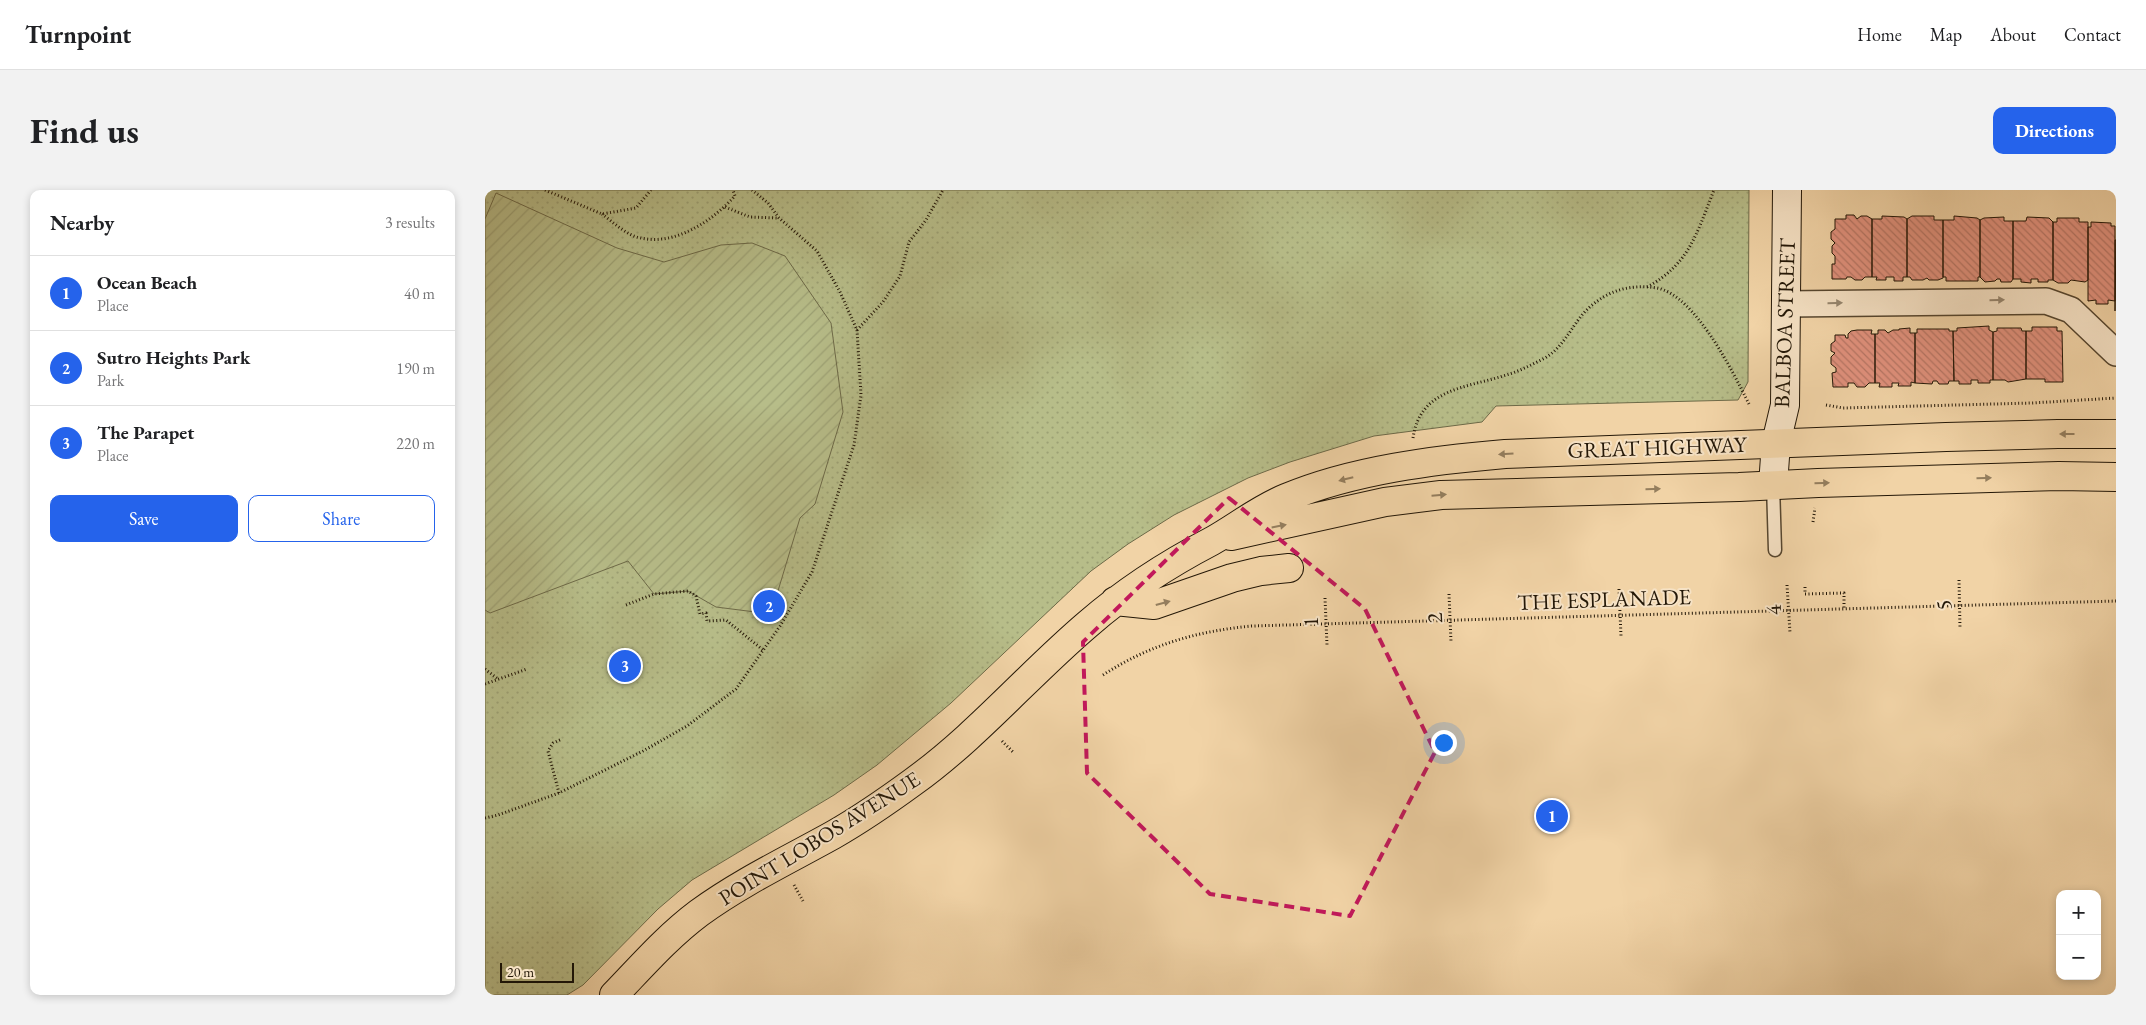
<!DOCTYPE html>
<meta charset="utf-8">
<style>
:root{--surface:#fff;--page:#f2f2f2;--text:#202124;--muted:#757577;--line:#e0e0e0;--accent:#2563eb}
body{margin:0;font-family:"EB Garamond",serif;background:var(--page);color:var(--text)}
.controls{position:absolute;right:15px;bottom:15px;display:grid;overflow:hidden;border-radius:10px;box-shadow:0 2px 8px #0003}
.controls button{width:45px;height:45px;display:grid;place-items:center;padding:0;border:0;border-bottom:1px solid var(--line);background:var(--surface);color:var(--text);font:25px sans-serif}
.scale{position:absolute;left:15px;bottom:12px;width:74px;box-sizing:border-box;padding-left:5px;border:2px solid #231707;border-top:0;font-size:14px;line-height:18px;white-space:nowrap;color:#231707;-webkit-text-stroke:4px #f6e2c5;paint-order:stroke}
.you{position:absolute;left:958px;top:552px;width:18px;height:18px;margin:-12px;border:4px solid #fff;border-radius:50%;background:#1a73e8;box-shadow:0 0 0 8px #1a73e833}
.badge{display:grid;place-items:center;width:32px;height:32px;border-radius:50%;background:var(--accent);color:#fff;font-size:16px;font-weight:700}
.pin{position:absolute;translate:-50% -50%;border:2px solid #fff;box-shadow:0 1px 5px #0006}
.list{margin:0;padding:0;list-style:none}
h2{display:flex;justify-content:space-between;align-items:center;height:65px;margin:0;padding:0 20px;font-size:21px}
h2 small{font-size:16px;font-weight:400;color:var(--muted)}
.list li{display:grid;grid-template-columns:32px 1fr auto;gap:15px;align-items:center;box-sizing:border-box;height:75px;padding:0 20px;border-top:1px solid var(--line)}
.list b{display:block;font-size:19px;white-space:nowrap}
.list p{margin:0;font-size:16px;white-space:nowrap;color:var(--muted)}
.list em{font-size:16px;font-style:normal;color:var(--muted)}
.actions{display:flex;gap:10px;padding:15px 20px}
.actions a{flex:1;padding:11px 0;border:1px solid var(--accent);border-radius:10px;text-align:center;font-size:18px;color:var(--accent)}
.actions .main{background:var(--accent);color:#fff}
.map{position:relative;flex:none;width:1631px;height:805px;overflow:hidden;border-radius:10px}
header{display:flex;align-items:center;gap:30px;box-sizing:border-box;height:70px;padding:0 25px;background:var(--surface);border-bottom:1px solid var(--line)}
header strong{font-size:24px}
nav{display:flex;gap:28px;margin-inline-start:auto;font-size:18px}
.intro{display:flex;align-items:center;justify-content:space-between;box-sizing:border-box;height:120px;padding:0 30px}
h1{margin:0;font-size:35px}
.button{padding:12px 22px;border-radius:10px;background:var(--accent);color:#fff;font-size:18px;font-weight:700}
main{display:flex;gap:30px;padding:0 30px}
aside{flex:1;background:var(--surface);border-radius:10px;box-shadow:0 2px 8px #0003}
.map>svg:first-child{display:block}
.grass{fill:url(#grass-dots);stroke:#6d6a48}
.garden{fill:url(#garden-furrows);stroke:#6d6a48}
.building{fill:url(#building-back-hatch);stroke:#231707}
.lines{fill:none;stroke-linecap:round;stroke-linejoin:round}
.lane-casing{stroke:#56462f;stroke-width:15}
.street-casing{stroke:#56462f;stroke-width:28}
.secondary-casing{stroke:#231707;stroke-width:30}
.primary-casing{stroke:#231707;stroke-width:30}
.path{stroke:#231707;stroke-width:3;stroke-dasharray:1 2.5;stroke-linecap:butt}
.lane{stroke:#f6e2c5;stroke-width:12}
.street{stroke:#f6e2c5;stroke-width:25}
.secondary{stroke:#f6e2c5;stroke-width:28}
.primary{stroke:#f1d3a6;stroke-width:28}
.oneway{fill:#978770}
.oneway2{fill:#947e5e}
.marked{fill:none;stroke:#c2185b;stroke-width:4;stroke-dasharray:10 6;stroke-linejoin:round}
.labels{text-anchor:middle;stroke-width:4;stroke-linejoin:round;paint-order:stroke}
.street-label{font-size:22px;fill:#231707;stroke:#f6e2c5}
</style>
<header>
<strong>Turnpoint</strong>
<nav><a>Home</a><a>Map</a><a>About</a><a>Contact</a></nav>
</header>
<div class="intro"><h1>Find us</h1><a class="button">Directions</a></div>
<main>
<aside>
<h2>Nearby<small>3 results</small></h2>
<ul class="list">
<li><span class="badge">1</span><div><b>Ocean Beach</b><p>Place</p></div><em>40 m</em></li>
<li><span class="badge">2</span><div><b>Sutro Heights Park</b><p>Park</p></div><em>190 m</em></li>
<li><span class="badge">3</span><div><b>The Parapet</b><p>Place</p></div><em>220 m</em></li>
</ul>
<div class="actions"><a class="main">Save</a><a>Share</a></div>
</aside>
<div class="map">
<svg width="1631" height="805" viewBox="0 0 1631 805">
<defs>
<pattern id="grass-dots" width="8" height="8" patternUnits="userSpaceOnUse" patternTransform="scale(1.25)"><rect width="8" height="8" fill="#b7bd89"/><path d="M2 2h.1M6 6h.1" fill="none" stroke="#9da275" stroke-width="1.8" stroke-linecap="round"/></pattern>
<pattern id="garden-furrows" width="10" height="10" patternUnits="userSpaceOnUse" patternTransform="scale(1.25)"><rect width="10" height="10" fill="#b7bd89"/><path d="M-1 1l2-2M0 10L10 0M9 11l2-2" fill="none" stroke="#9da275"/></pattern>
<pattern id="building-back-hatch" width="6" height="6" patternUnits="userSpaceOnUse" patternTransform="scale(1.25)"><rect width="6" height="6" fill="#e1917d"/><path d="M-1 5l2 2M0 0l6 6M5-1l2 2" fill="none" stroke="#b67564"/></pattern>
</defs>
<rect width="100%" height="100%" fill="#f1d3a6"/>
<filter id="stains"><feTurbulence type="fractalNoise" baseFrequency=".004" numOctaves="4"/><feColorMatrix values="0 0 0 0 .2 0 0 0 0 .09 0 0 0 0 .02 0 0 0 .5 -.17"/></filter>
<radialGradient id="worn" r=".72"><stop offset=".6" stop-color="#630" stop-opacity="0"/><stop offset="1" stop-color="#630" stop-opacity=".3"/></radialGradient>
<path class="grass" d="M0 0H1264L1263 192 1253 210 1011 216 997 232 889 246 805 272 763 288 689 325 643 354 606 381 466 513 392 575 349 605 207 690 173 719 98 795 82 805H0Z"/>
<path class="garden" d="M11 3 132 58 179 72 236 55 267 53 300 66 346 133 358 222 330 314 315 328 286 424 231 417 203 401 169 404 143 371 5 423 0 420V29Z"/>
<path class="building" d="M1361 25H1369L1372 29 1376 26H1382L1387 29V87H1380L1377 90H1370L1366 87H1362L1361 89H1347V74H1350V66L1347 63V56L1350 53 1346 49V42L1350 39V29H1361Z
M1397 26 1419 27 1422 29V87H1418V91H1409V87H1401V90H1391L1392 87H1387V29H1397Z
M1427 26H1449V30H1458V88L1453 90H1444L1442 88 1438 90H1427L1425 87H1422V29Z
M1469 26 1492 28 1495 30V87H1493V91H1461V87H1458V30H1469Z
M1519 27V31H1528V89L1526 92H1516L1515 89H1512L1510 91 1500 92 1495 87V30L1499 28Z
M1542 27 1564 28 1568 32V90H1563V92H1553V89H1546V93L1536 92V89H1528V31H1541Z
M1572 28H1594V32H1603V90L1600 92 1586 90 1583 93H1573L1568 90V32H1572Z
M1606 32 1626 33V36H1630V111L1623 110V114H1611V110L1603 111V37H1606Z
M1630 50H1631L1630 121Z
M1504 136V140L1508 142V190H1505V193H1493V190H1486V194H1474V191H1469L1468 141H1472V138Z
M1547 137H1572V141H1577L1578 192H1560V189H1541V141H1547Z
M1425 138V143H1430V193L1426 192V196H1413L1414 193H1407V197H1394L1395 193H1390V144H1393V140H1400L1403 143 1408 140H1414V139Z
M1512 138H1536L1537 141H1541V189L1523 192 1520 190H1508V142L1512 141Z
M1432 139H1464V141H1468L1469 191H1464L1463 194H1454L1452 191H1448L1447 194 1430 193V143H1432Z
M1372 140H1387L1386 144H1390V193H1384L1380 197H1372L1369 193H1363V197H1348L1347 183 1351 182V178L1346 174V167L1350 163 1346 161V154L1350 151V145H1360L1361 148H1363V144L1366 141Z"/>
<g class="lines">
<defs>
<path id="lane" d="M1288 295 1290 360"/>
<path id="street" d="M1301 114 1561 111 1586 120 1631 163"/>
<path id="secondary" d="M1288 295 1291 253 1300 215 1302 0"/>
<path id="primary" d="M746 346 900 312 956 305 1254 297 1333 293 1574 286 1631 287
M630 411 669 415 747 388 776 381 804 378
M129 805C157 776 182 747 214 723 255 693 303 670 348 645 376 629 402 611 428 592 492 546 543 485 603 434 642 400 681 375 727 351 752 337 774 319 801 308 868 280 949 270 1020 264L1461 247 1573 244H1631"/>
</defs>
<use href="#lane" class="lane-casing"/>
<use href="#street" class="street-casing"/>
<use href="#secondary" class="secondary-casing"/>
<use href="#primary" class="primary-casing"/>
<path class="path" d="M60 0 117 24 151 18 166 0
M240 17 265 27 293 28
M117 24C128 32 142 46 156 48 191 56 228 30 250 6L248 0
M1162 97C1205 74 1212 42 1229 0
M372 140 398 112 415 86 424 52 441 30 458 0
M1341 215 1358 218 1547 213 1631 208
M928 248C935 199 980 198 1018 186 1033 182 1046 175 1060 168 1077 158 1085 140 1097 125 1116 103 1142 93 1172 98 1210 105 1248 182 1264 214
M1328 332 1330 318
M1474 390 1475 438
M1302 395 1305 443
M1320 397V404L1359 403V418
M1134 399 1136 446
M964 404 966 452
M840 408 842 455
M141 415 169 404 203 401 211 406 215 424 221 423 222 431 241 430 278 460
M0 479 13 489
M618 485C664 455 712 441 767 436L1631 411
M0 494 42 479
M517 551 529 563
M74 603 63 561 68 553 77 549
M0 628 13 625 74 603 158 561 202 536 251 499 295 436 327 382 369 255 376 205 372 140 355 102 332 61 294 28 283 13 267 0
M309 695 318 711"/>
<use href="#lane" class="lane"/>
<use href="#street" class="street"/>
<use href="#secondary" class="secondary"/>
<use href="#primary" class="primary"/>
</g>
<defs><path id="oneway-solid" d="M-6-.8H1V-3.2L6.5 0L1 3.2V.8H-6Z" transform="scale(1.25)"/></defs>
<g class="oneway">
<use href="#oneway-solid" transform="translate(1512 110) rotate(-1)"/>
<use href="#oneway-solid" transform="translate(1350 113) rotate(-1)"/>
</g>
<g class="oneway2">
<use href="#oneway-solid" transform="translate(1582 244) rotate(180)"/>
<use href="#oneway-solid" transform="translate(1021 264) rotate(176)"/>
<use href="#oneway-solid" transform="translate(1499 288) rotate(-2)"/>
<use href="#oneway-solid" transform="translate(861 289) rotate(166)"/>
<use href="#oneway-solid" transform="translate(1337 293) rotate(-2)"/>
<use href="#oneway-solid" transform="translate(1168 299) rotate(-1)"/>
<use href="#oneway-solid" transform="translate(954 305) rotate(-5)"/>
<use href="#oneway-solid" transform="translate(794 336) rotate(-11)"/>
<use href="#oneway-solid" transform="translate(678 413) rotate(-15)"/>
</g>
<path class="marked" d="M744 308 880 419 950 562 865 726 725 704 602 583 598 452Z"/>
<g class="labels">
<g class="street-label">
<text transform="translate(1299 133) rotate(-88)" y="8">BALBOA STREET</text>
<text transform="translate(1172 257) rotate(-2)" y="8">GREAT HIGHWAY</text>
<text transform="translate(1119 409) rotate(-2)" y="8">THE ESPLANADE</text>
<text transform="translate(1458 415) rotate(-92)" y="8">5</text>
<text transform="translate(1288 420) rotate(-93)" y="8">4</text>
<text transform="translate(949 428) rotate(-92)" y="8">2</text>
<text transform="translate(825 432) rotate(-92)" y="8">1</text>
<text transform="translate(334 648) rotate(-32)" y="8">POINT LOBOS AVENUE</text>
</g>
</g>
<rect width="100%" height="100%" filter="url(#stains)"/>
<rect width="100%" height="100%" fill="url(#worn)"/>
</svg>
<div class="controls">
<button>+</button>
<button>−</button>
</div>
<div class="scale">20 m</div>
<div class="you"></div>
<div class="pin badge" style="left:1067px;top:626px">1</div>
<div class="pin badge" style="left:284px;top:416px">2</div>
<div class="pin badge" style="left:140px;top:476px">3</div>
</div>
</main>
